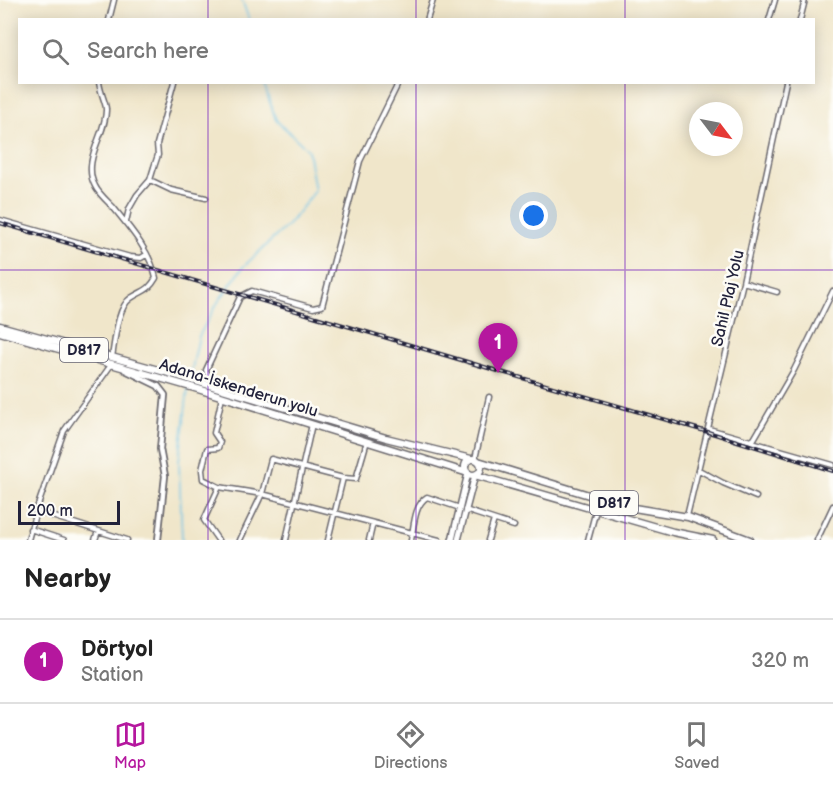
<!DOCTYPE html>
<meta charset="utf-8">
<style>
:root{--surface:#fff;--page:#f6f6f6;--text:#222;--muted:#767676;--line:#e0e0e0;--accent:#b5179e}
body{margin:0;font-family:"Balsamiq Sans",sans-serif;background:var(--page);color:var(--text)}
.compass{position:absolute;left:689px;top:102px;width:54px;height:54px;border-radius:50%;background:var(--surface);box-shadow:0 3px 15px #0003;rotate:122deg}
.scale{position:absolute;left:18px;bottom:15px;width:102px;box-sizing:border-box;padding-left:6px;border:3px solid #22223b;border-top:0;font-size:16px;line-height:21px;white-space:nowrap;color:#22223b;-webkit-text-stroke:4px #fdfcf7;paint-order:stroke}
.you{position:absolute;left:534px;top:216px;width:21px;height:21px;margin:-15px;border:4px solid #fff;border-radius:50%;background:#1a73e8;box-shadow:0 0 0 9px #1a73e833}
.badge{display:grid;place-items:center;width:39px;height:39px;border-radius:50%;background:var(--accent);color:#fff;font-size:20px;font-weight:700}
.pin{position:absolute;translate:-50% -50px;filter:drop-shadow(0 2px 3px #0008)}
.pin::after{content:'';position:absolute;top:32px;width:21px;height:18px;background:inherit;clip-path:polygon(0 0,100% 0,50% 100%)}
.list{margin:0;padding:0;list-style:none}
h2{display:flex;justify-content:space-between;align-items:center;height:78px;margin:0;padding:0 24px;font-size:26px}
h2 small{font-size:20px;font-weight:400;color:var(--muted)}
.list li{display:grid;grid-template-columns:39px 1fr auto;gap:18px;align-items:center;box-sizing:border-box;height:84px;padding:0 24px;border-top:2px solid var(--line)}
.list b{display:block;font-size:22px;white-space:nowrap}
.list p{margin:0;font-size:20px;white-space:nowrap;color:var(--muted)}
.list em{font-size:20px;font-style:normal;color:var(--muted)}
.icon{flex:none;width:33px;height:33px;fill:none;stroke:currentColor;stroke-width:2;stroke-linecap:round;stroke-linejoin:round}
.map{position:relative;flex:none;width:833px;height:540px;overflow:hidden}
.search{position:absolute;background:var(--surface);box-shadow:0 3px 15px #0003;left:18px;right:18px;top:18px;height:66px;display:flex;align-items:center;gap:15px;box-sizing:border-box;padding:0 21px;border-radius:0px;color:var(--muted);font-size:22px}
.sheet{height:162px;background:var(--surface)}
nav{display:flex;justify-content:space-around;align-items:center;box-sizing:border-box;height:84px;border-top:2px solid var(--line);background:var(--surface);font-size:16px;color:var(--muted)}
nav a{display:grid;justify-items:center;gap:3px}
nav .on{color:var(--accent)}
.map>svg:first-child{display:block}
.lines{fill:none;stroke-linecap:round;stroke-linejoin:round}
.stream{stroke:#6ac2e7;stroke-width:1.5}
.minor-casing{stroke:#6a676d;stroke-width:7}
.tertiary-casing{stroke:#6a676d;stroke-width:8}
.secondary-casing{stroke:#6a676d;stroke-width:8}
.trunk-casing{stroke:#6a676d;stroke-width:9}
.minor{stroke:#fff;stroke-width:4}
.tertiary{stroke:#fff;stroke-width:4.5}
.secondary{stroke:#fff;stroke-width:5}
.trunk{stroke:#fff;stroke-width:6}
.rail-casing{stroke:#22223b;stroke-width:4}
.rail{stroke:#fdfcf7;stroke-width:1.5;stroke-dasharray:4.5;stroke-linecap:butt}
.grid{fill:none;stroke:#7b2cbf;stroke-width:1.5;stroke-opacity:0.55}
.labels{text-anchor:middle;stroke-width:5;stroke-linejoin:round;paint-order:stroke}
.shield{fill:#fdfcf7;stroke:#646373;stroke-width:1.5}
.shield-label{font-size:15px;font-weight:bold;fill:#22223b}
.street-label{font-size:16px;fill:#22223b;stroke:#fdfcf7}
</style>
<div class="map">
<svg width="833" height="540" viewBox="0 0 833 540">
<rect width="100%" height="100%" fill="#fdfcf7"/>
<filter id="ink" filterUnits="userSpaceOnUse"><feTurbulence type="fractalNoise" baseFrequency=".0167" numOctaves="2"/><feDisplacementMap in="SourceGraphic" scale="12" xChannelSelector="R" yChannelSelector="G"/><feConvolveMatrix kernelMatrix="1 2 1 2 8 2 1 2 1" color-interpolation-filters="sRGB"/></filter>
<filter id="wash" filterUnits="userSpaceOnUse"><feTurbulence type="fractalNoise" baseFrequency=".008" numOctaves="4" result="noise"/><feDisplacementMap in="SourceGraphic" scale="24" xChannelSelector="R" yChannelSelector="G"/><feGaussianBlur stdDeviation="1.35" result="paint"/><feColorMatrix in="noise" values="0 0 0 0 0 0 0 0 0 0 0 0 0 0 0 0 0 1.4 0 .05"/><feComposite in="paint" operator="in"/></filter>
<g filter="url(#wash)">
<rect width="100%" height="100%" fill="#f0e6ca"/>
<g class="lines">
<path class="stream" d="M242 0 249 20
M190 378 199 336 218 302 243 267 289 224 315 191 308 150 276 120 263 82
M182 540 179 461 188 389"/>
</g>
</g>
<g filter="url(#ink)">
<g class="lines">
<defs>
<path id="minor" d="M109 20 114 0
M427 20 433 0
M769 20 775 0
M800 20 805 0
M99 82C100 92 106 103 106 109 107 133 81 160 95 186 98 193 107 201 113 207 130 228 150 251 156 278 148 292 143 290 131 298 117 307 115 341 112 357
M150 180 171 190 206 198
M0 220 130 257 141 258 146 255
M126 222 129 209 137 195 150 180 154 167 158 155 157 144 174 82
M743 282 777 292
M230 390 209 378 206 370 240 297 252 291 313 308 322 306 360 161 399 82
M709 429 751 441 754 439 794 370 833 291
M752 442 833 465
M475 459 489 397
M699 470 723 483 756 497
M219 487 203 479 202 470 207 449 218 448 220 442 214 433 222 397
M465 510 514 526
M36 511 127 540
M687 516 743 282 786 82
M30 529 64 540
M28 540 36 511 64 431 111 365
M95 540 98 531
M218 540 204 520 219 487 262 494 439 540
M240 540 262 494 271 459 343 478 356 479 367 441
M286 540 312 424
M328 540 343 478
M369 540 373 523
M411 540C414 527 414 505 427 497L460 508
M488 540 494 520
M588 540 596 510
M817 540 833 506"/>
<path id="tertiary" d="M125 370 158 386 165 395 160 449 165 476 158 540"/>
<path id="secondary" d="M452 540 468 473
M458 540 475 475"/>
<path id="trunk" d="M0 326 169 373 386 438 471 459
M0 332 198 389 468 473
M465 467a8 8 0 1 1 16 0a8 8 0 1 1-16 0Z
M478 461 628 507 688 517 750 540
M475 475 673 532 713 540"/>
</defs>
<use href="#minor" class="minor-casing"/>
<use href="#tertiary" class="tertiary-casing"/>
<use href="#secondary" class="secondary-casing"/>
<use href="#trunk" class="trunk-casing"/>
<use href="#minor" class="minor"/>
<use href="#tertiary" class="tertiary"/>
<use href="#secondary" class="secondary"/>
<use href="#trunk" class="trunk"/>
<defs>
<path id="rail" d="M0 223 498 371 708 432 833 471"/>
</defs>
<use href="#rail" class="rail-casing"/>
<use href="#rail" class="rail"/>
</g>
</g>
<path class="grid" d="M208 0V20M416 0V20M625 0V20M208 82V540M416 82V540M625 82V540M0 270H833"/>
<g class="labels">
<g class="shield">
<rect x="60" y="338" width="48" height="24" rx="4.5"/>
<rect x="590" y="491" width="48" height="24" rx="4.5"/>
</g>
<g class="shield-label">
<text x="84" y="355">D817</text>
<text x="614" y="508">D817</text>
</g>
<g class="street-label">
<text transform="translate(727 298) rotate(-77)" y="6">Sahil Plaj Yolu</text>
<text transform="translate(239 387) rotate(17)" y="6">Adana-İskenderun yolu</text>
</g>
</g>
</svg>
<svg class="compass" viewBox="-18 -18 36 36"><path d="M0-13l5 13h-10z" fill="#e53935"/><path d="M0 13l5-13h-10z" fill="#767676"/></svg>
<div class="scale">200 m</div>
<div class="you"></div>
<div class="pin badge" style="left:498px;top:373px">1</div>
<div class="search"><svg class="icon" aria-label="search" viewBox="0 0 24 24"><circle cx="10" cy="10" r="6"/><path d="M15 15l6 6"/></svg>Search here</div>
</div>
<section class="sheet">
<h2>Nearby<small></small></h2>
<ul class="list">
<li><span class="badge">1</span><div><b>Dörtyol</b><p>Station</p></div><em>320 m</em></li>
</ul>
</section>
<nav>
<a class="on"><svg class="icon" aria-label="map" viewBox="0 0 24 24"><path d="M3 6l6-2 6 2 6-2v14l-6 2-6-2-6 2zM9 4v14M15 6v14"/></svg>Map</a>
<a><svg class="icon" aria-label="directions" viewBox="0 0 24 24"><path d="M12 3l9 9-9 9-9-9zM9 14v-3h6M13 9l2 2-2 2"/></svg>Directions</a>
<a><svg class="icon" aria-label="saved" viewBox="0 0 24 24"><path d="M7 4h10v16l-5-4-5 4z"/></svg>Saved</a>
</nav>
